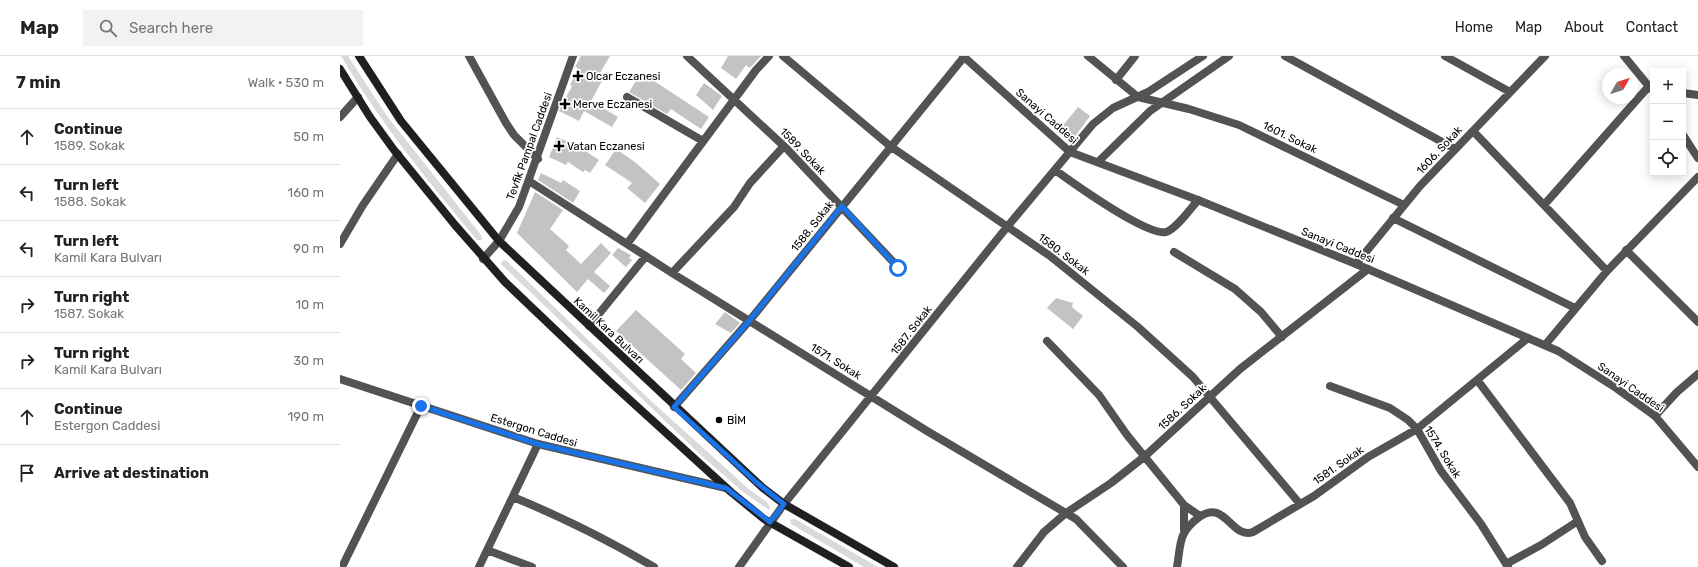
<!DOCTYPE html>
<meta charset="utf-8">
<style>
:root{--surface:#fff;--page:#f2f2f2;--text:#222;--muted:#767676;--line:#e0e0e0}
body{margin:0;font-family:Rubik,sans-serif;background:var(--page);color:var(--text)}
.controls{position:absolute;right:12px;top:12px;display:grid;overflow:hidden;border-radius:0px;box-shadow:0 2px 10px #0003}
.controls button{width:36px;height:36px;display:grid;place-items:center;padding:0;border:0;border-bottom:1px solid var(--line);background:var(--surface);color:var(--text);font:20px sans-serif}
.compass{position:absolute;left:1262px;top:12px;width:36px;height:36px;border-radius:50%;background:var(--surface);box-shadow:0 2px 10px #0003;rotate:51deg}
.stop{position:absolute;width:12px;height:12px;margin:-9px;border:3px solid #1a73e8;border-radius:50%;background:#fff}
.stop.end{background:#1a73e8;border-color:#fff;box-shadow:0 1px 4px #0008}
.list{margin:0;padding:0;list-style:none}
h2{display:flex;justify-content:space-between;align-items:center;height:52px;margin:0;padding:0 16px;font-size:17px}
h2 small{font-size:13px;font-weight:400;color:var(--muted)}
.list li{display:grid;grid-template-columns:26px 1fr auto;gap:12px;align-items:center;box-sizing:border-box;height:56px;padding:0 16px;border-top:1px solid var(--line)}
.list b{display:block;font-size:15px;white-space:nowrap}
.list p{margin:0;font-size:13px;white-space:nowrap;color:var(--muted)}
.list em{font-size:13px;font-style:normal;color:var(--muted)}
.icon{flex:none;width:22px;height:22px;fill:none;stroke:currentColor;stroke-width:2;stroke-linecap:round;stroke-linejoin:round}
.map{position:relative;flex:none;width:1358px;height:511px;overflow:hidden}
header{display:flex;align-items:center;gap:24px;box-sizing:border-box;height:56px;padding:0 20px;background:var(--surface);border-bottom:1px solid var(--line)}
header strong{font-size:19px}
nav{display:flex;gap:22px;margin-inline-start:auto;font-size:14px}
.search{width:280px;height:36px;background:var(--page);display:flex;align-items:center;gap:10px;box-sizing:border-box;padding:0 14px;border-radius:0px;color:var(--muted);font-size:15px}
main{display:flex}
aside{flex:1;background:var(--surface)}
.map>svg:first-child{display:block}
.green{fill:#dadada}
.building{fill:#c3c3c3}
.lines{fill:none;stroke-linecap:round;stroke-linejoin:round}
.minor{stroke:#535353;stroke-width:8}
.tertiary{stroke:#535353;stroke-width:8}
.secondary{stroke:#202020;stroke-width:8}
.route{stroke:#1a73e8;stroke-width:5}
.poi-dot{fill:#000;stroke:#fff;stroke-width:1.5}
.labels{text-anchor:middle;stroke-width:3.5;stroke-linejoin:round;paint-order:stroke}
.poi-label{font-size:11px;fill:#000;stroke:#fff;text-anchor:start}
.street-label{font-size:11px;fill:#000;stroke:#fff}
</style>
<header>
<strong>Map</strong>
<div class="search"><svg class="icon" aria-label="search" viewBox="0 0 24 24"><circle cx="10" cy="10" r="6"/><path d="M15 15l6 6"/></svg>Search here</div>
<nav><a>Home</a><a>Map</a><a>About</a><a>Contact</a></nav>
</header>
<main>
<aside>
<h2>7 min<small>Walk · 530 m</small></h2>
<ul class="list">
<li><svg class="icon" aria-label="ahead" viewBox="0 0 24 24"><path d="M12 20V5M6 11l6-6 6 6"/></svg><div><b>Continue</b><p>1589. Sokak</p></div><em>50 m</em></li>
<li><svg class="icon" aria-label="left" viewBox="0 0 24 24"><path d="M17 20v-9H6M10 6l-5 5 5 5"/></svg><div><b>Turn left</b><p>1588. Sokak</p></div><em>160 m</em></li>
<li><svg class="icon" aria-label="left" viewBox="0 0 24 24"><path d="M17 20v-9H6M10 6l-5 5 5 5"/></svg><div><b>Turn left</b><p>Kamil Kara Bulvarı</p></div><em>90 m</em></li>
<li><svg class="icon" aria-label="right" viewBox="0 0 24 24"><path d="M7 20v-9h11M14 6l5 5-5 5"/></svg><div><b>Turn right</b><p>1587. Sokak</p></div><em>10 m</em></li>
<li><svg class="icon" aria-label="right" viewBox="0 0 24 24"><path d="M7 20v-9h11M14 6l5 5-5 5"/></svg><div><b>Turn right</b><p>Kamil Kara Bulvarı</p></div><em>30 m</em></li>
<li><svg class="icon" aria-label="ahead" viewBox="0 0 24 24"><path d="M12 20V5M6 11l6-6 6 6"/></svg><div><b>Continue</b><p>Estergon Caddesi</p></div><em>190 m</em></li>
<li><svg class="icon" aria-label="arrive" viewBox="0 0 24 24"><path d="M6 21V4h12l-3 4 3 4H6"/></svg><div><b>Arrive at destination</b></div></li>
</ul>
</aside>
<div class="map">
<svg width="1358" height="511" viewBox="0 0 1358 511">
<rect width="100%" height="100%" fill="#fff"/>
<path class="green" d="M1 0H8L47 60 141 179 142 184H137C88 125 40 67 1 0Z
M163 204 167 205 310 344 411 435 427 446 430 452 429 454 402 435 363 401 164 211 161 208Z
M454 463 457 464 538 511H524L451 468 450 464Z"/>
<path class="building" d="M241 0H270L257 22 262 25 251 45 278 61 272 71 244 55 239 65 219 55 232 30 230 29 238 12 235 11Z
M388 0H421L410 12 406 9 396 23 381 12Z
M299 20 306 24 308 21 369 61 361 73 331 53 327 58 289 36Z
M364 27 382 40 373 54 356 39Z
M738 51 750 60 734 82 721 72Z
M217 81 238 90 259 104 250 117 245 114 243 116 228 106 226 109 209 101Z
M276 93 295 106 320 128 305 147 287 132 292 127 265 109Z
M201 117 221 127 223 124 240 135 233 147 198 124Z
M195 136 223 154 210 173 229 190 226 194 241 208 261 187 271 197 254 216 270 230 264 237 248 223 237 236 177 177Z
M278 192 291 199 289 202 292 204 286 211 272 199Z
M716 242 733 247 732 251 743 260 733 273 707 252Z
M296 254 345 298 341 303 356 317 341 334 276 275Z
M385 256 400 267 391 277 375 268Z"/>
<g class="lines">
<path class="minor" d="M129 0 166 67 174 79 198 103
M347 0 447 93 558 211
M443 0 550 90 710 200 798 271 853 321 960 448
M748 0 798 41 849 53 899 69 1064 149
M945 0 1115 93
M1105 0 1170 36
M1284 0 1311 33
M776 24 795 0
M1343 37 1358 39
M287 41 363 85
M0 61 18 41
M1133 75 1267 215
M1343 79 1358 102
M758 106 810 55 889 0
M715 114C733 127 807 180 826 176 836 173 851 152 858 144
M189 125 332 217 587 375 736 463 783 511
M1204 149 1309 30 1313 31
M1053 162 1235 252
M0 188 23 149 58 98
M287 188 416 14 429 0
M1286 194 1358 266
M834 196 895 233 921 256 942 281
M1016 208 1080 130 1205 0
M332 217 394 151 410 127 444 90
M249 270 306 200
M707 285 759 339 787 379 844 449
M1205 289 1267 215 1358 121
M1138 325 1230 447 1245 481 1262 505
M990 330 1050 352 1068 364 1077 373 1101 415 1141 468 1168 511
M334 351 410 264 624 1
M1315 360 1337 336 1358 318
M173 441C222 461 268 484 314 511
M844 474V449L860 460
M147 494 192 511
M1166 508 1201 489 1238 465
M2 511 81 350
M139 511 198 388
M399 511 444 448 667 171 753 68 773 52 808 36 863 0
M677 511 704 476 726 457 771 427 804 401 900 313 1028 213
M837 511C841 488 838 477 858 462 885 441 891 484 913 476L974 440 1028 401 1077 373 1188 282"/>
<path class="tertiary" d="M623 0 730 96 858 144 1016 208 1218 295 1276 332 1315 360 1358 411
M143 203 159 185 179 151 233 0
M0 323 198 388 386 432"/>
<path class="secondary" d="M19 0 61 65 159 185 423 432 444 448 554 511
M0 13 30 61 54 94 115 169 165 226 269 325 391 436 424 463 509 511"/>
</g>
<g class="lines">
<path class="route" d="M81 350 198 388 386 432 430 466 444 448 416 426 334 351 410 264 502 150 558 212"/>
</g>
<g class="poi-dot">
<path d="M236 14h4v4h4v4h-4v4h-4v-4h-4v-4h4z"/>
<path d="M223 42h4v4h4v4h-4v4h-4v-4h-4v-4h4z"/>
<path d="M217 84h4v4h4v4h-4v4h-4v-4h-4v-4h4z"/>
<circle cx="379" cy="364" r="4"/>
</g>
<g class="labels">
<g class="poi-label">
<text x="246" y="24">Olcar Eczanesi</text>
<text x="233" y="52">Merve Eczanesi</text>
<text x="227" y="94">Vatan Eczanesi</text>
<text x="387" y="368">BİM</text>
</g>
<g class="street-label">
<text transform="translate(707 60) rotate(41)" y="4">Sanayi Caddesi</text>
<text transform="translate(950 81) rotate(26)" y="4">1601. Sokak</text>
<text transform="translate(189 90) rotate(-70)" y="4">Tevfik Pampal Caddesi</text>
<text transform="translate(1099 94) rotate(-47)" y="4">1606. Sokak</text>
<text transform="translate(463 95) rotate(46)" y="4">1589. Sokak</text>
<text transform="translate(472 170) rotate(-52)" y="4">1588. Sokak</text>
<text transform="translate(998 189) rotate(22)" y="4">Sanayi Caddesi</text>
<text transform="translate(724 198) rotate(37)" y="4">1580. Sokak</text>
<text transform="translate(269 274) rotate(43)" y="4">Kamil Kara Bulvarı</text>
<text transform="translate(571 274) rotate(-52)" y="4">1587. Sokak</text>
<text transform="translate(496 305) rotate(32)" y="4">1571. Sokak</text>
<text transform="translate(1291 331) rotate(35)" y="4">Sanayi Caddesi</text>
<text transform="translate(842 351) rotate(-43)" y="4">1586. Sokak</text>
<text transform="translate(194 374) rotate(17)" y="4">Estergon Caddesi</text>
<text transform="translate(1103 396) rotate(58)" y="4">1574. Sokak</text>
<text transform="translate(998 409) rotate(-35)" y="4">1581. Sokak</text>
</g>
</g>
</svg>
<div class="controls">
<button>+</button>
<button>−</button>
<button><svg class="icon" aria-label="locate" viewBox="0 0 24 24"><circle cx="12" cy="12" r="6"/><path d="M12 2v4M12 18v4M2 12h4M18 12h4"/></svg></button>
</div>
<svg class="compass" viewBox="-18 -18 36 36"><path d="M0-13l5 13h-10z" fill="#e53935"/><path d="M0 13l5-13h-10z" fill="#767676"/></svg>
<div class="stop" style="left:558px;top:212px"></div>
<div class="stop end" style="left:81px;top:350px"></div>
</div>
</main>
